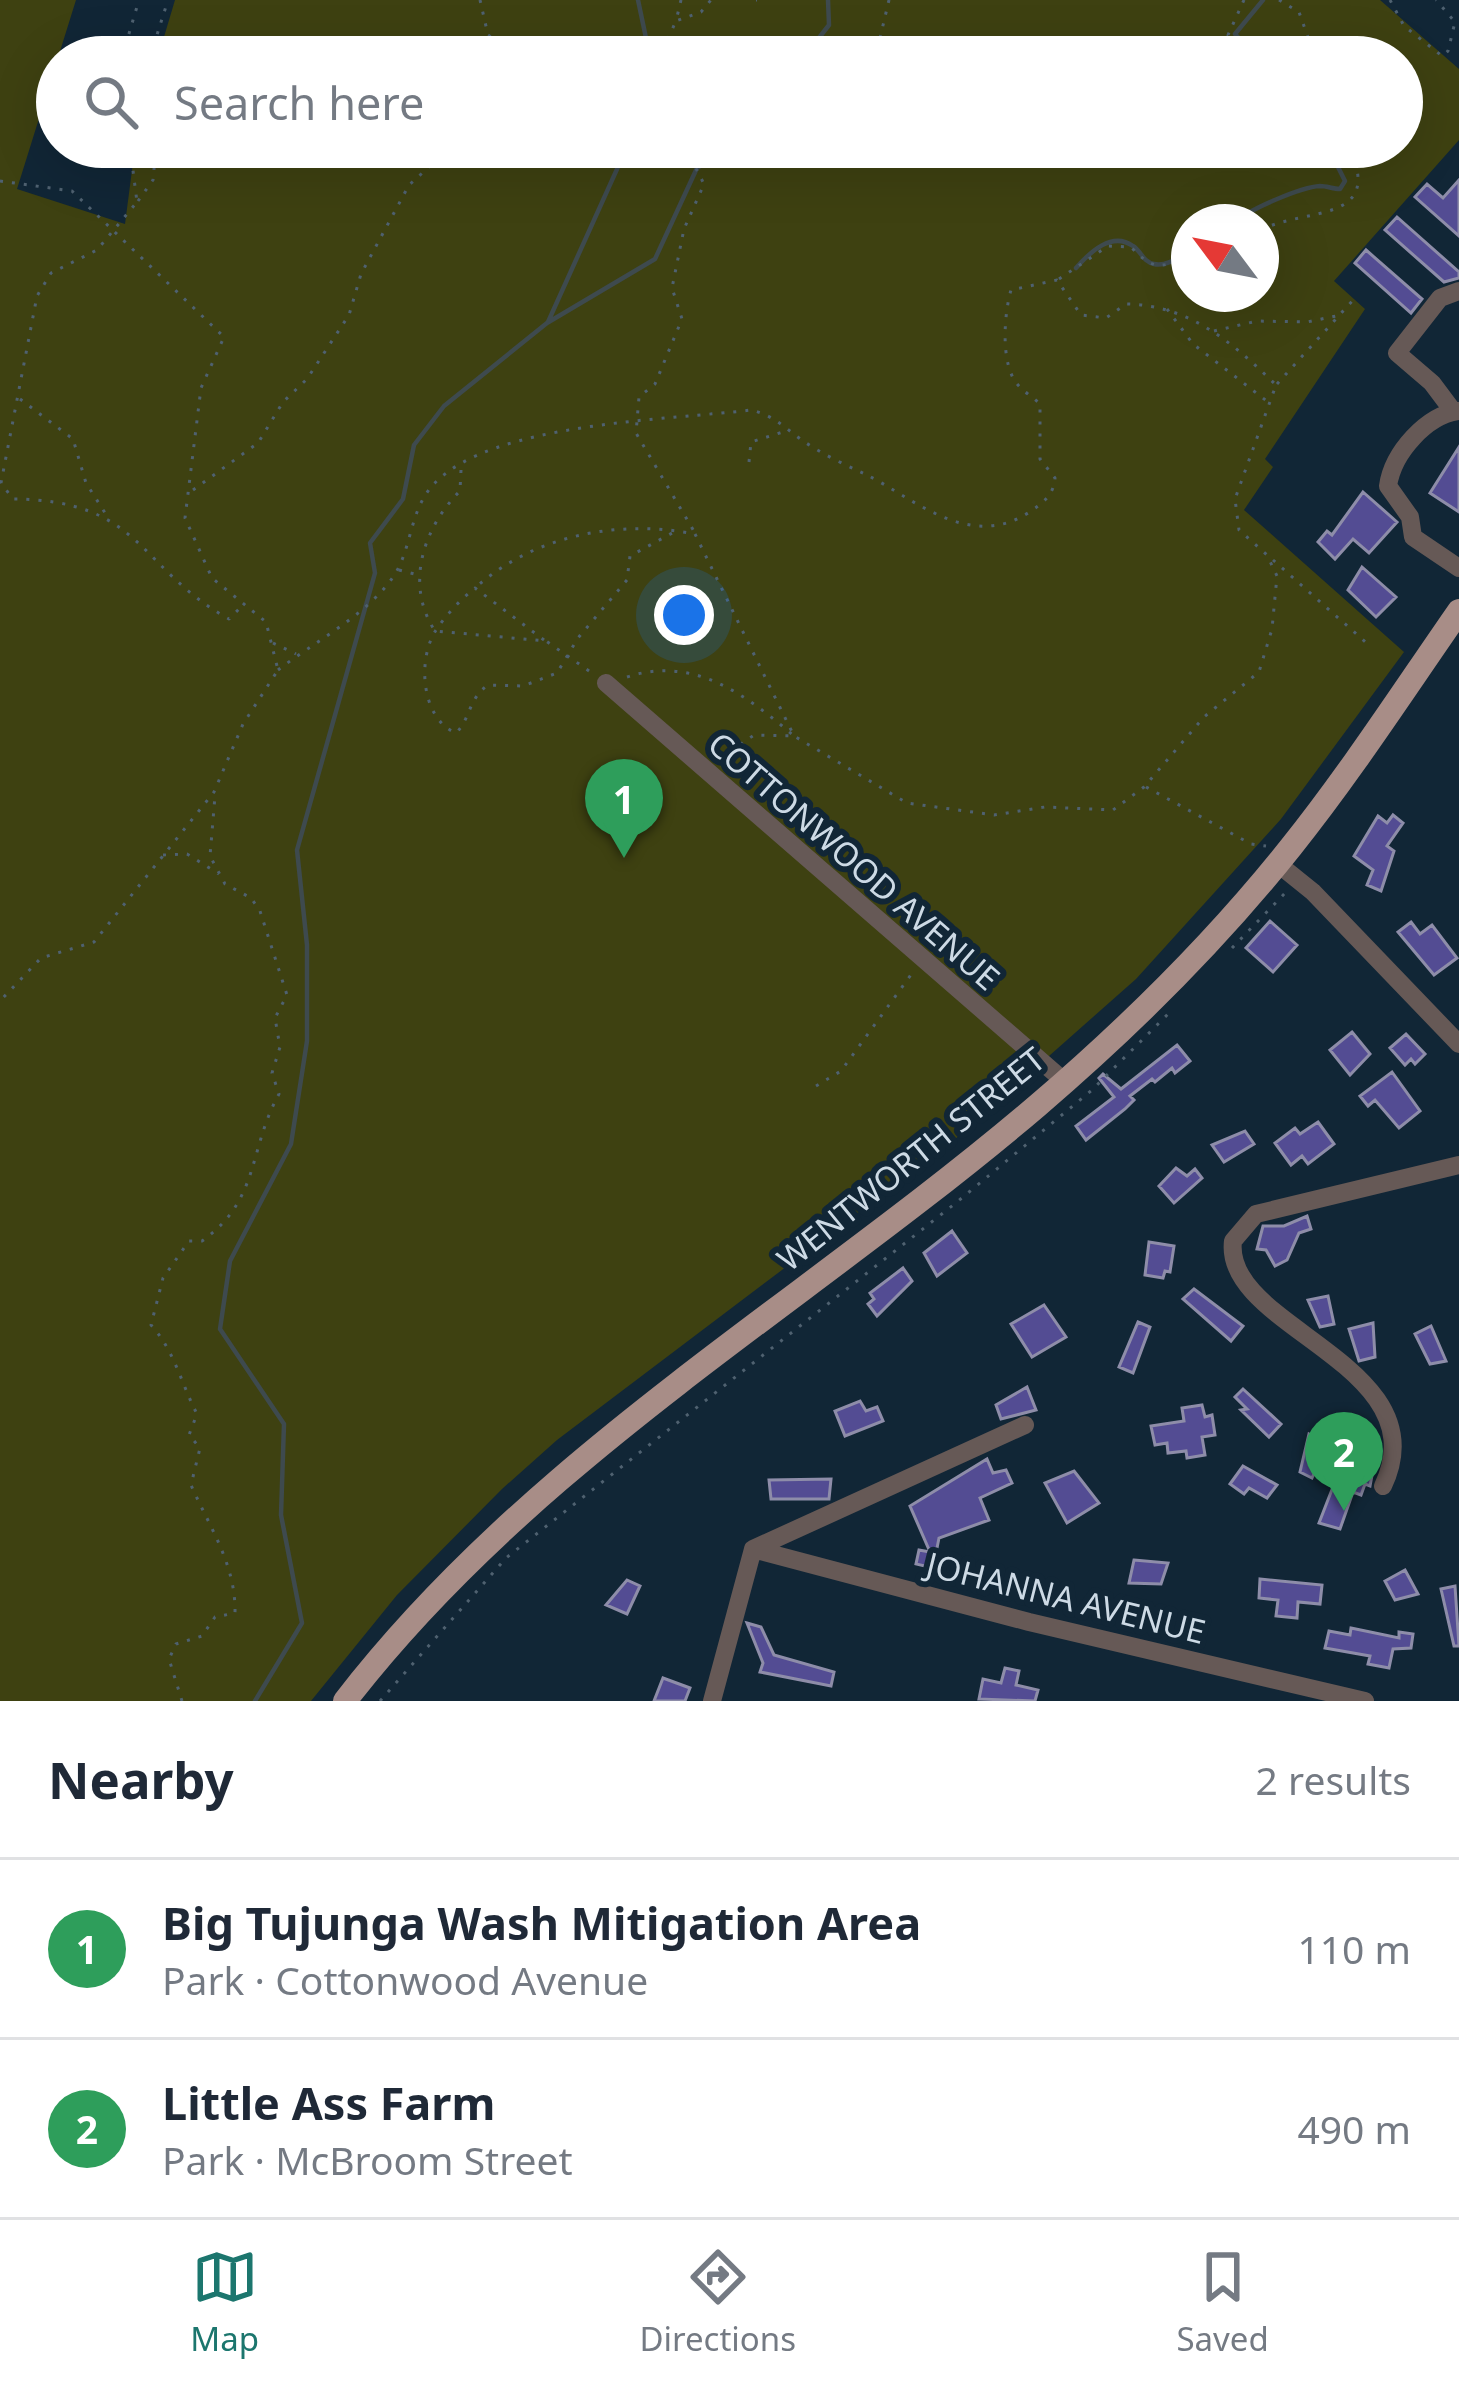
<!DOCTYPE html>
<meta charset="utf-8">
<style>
:root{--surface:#fff;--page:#f2f2f3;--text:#1f2937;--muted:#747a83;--line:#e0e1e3;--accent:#1c766e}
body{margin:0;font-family:"Noto Sans",sans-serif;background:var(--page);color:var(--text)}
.compass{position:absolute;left:1171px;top:204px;width:108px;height:108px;border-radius:50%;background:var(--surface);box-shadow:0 12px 48px #0002;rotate:302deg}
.you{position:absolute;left:684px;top:615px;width:42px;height:42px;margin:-30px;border:9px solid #fff;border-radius:50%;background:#1a73e8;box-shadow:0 0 0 18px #1a73e833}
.badge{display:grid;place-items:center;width:78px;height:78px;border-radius:50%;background:var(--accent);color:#fff;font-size:39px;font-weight:700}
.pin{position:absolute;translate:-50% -99px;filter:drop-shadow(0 3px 6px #0008)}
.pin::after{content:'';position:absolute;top:63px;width:42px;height:36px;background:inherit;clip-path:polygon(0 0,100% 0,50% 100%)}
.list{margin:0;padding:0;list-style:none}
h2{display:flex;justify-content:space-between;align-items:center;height:156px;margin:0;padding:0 48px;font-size:51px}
h2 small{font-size:39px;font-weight:400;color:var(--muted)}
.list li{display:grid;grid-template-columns:78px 1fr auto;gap:36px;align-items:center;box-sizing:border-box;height:180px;padding:0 48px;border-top:3px solid var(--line)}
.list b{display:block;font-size:45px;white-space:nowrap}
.list p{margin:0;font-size:39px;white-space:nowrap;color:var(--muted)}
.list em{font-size:39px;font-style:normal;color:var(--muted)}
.icon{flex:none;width:66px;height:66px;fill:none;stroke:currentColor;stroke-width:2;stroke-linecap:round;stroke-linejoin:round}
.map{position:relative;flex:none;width:1459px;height:1701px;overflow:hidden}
.search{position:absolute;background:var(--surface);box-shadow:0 12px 48px #0002;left:36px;right:36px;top:36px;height:132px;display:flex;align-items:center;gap:30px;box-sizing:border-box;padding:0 42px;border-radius:66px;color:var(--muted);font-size:45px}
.sheet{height:516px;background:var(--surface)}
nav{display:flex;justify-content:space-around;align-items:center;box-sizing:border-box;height:168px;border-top:3px solid var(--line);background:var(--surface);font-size:33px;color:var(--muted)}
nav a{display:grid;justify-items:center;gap:6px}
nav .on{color:var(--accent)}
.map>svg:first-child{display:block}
.green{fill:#3e4111;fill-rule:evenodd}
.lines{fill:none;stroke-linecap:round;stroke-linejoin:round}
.stream{stroke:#3e4a4e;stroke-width:4.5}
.building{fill:#534c93;stroke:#8e8da9;stroke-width:3}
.path{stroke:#4f6170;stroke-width:3;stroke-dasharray:3 9;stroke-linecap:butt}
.minor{stroke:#665956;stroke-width:18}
.major{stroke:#a88d87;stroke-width:24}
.labels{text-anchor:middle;stroke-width:12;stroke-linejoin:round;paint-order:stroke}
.street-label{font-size:33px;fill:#cddae5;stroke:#112636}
</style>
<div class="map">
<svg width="1459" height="1701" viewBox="0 0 1459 1701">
<rect width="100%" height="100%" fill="#112636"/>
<path class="green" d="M0 0H76L17 189 125 224 135 147H1402V57H158L175 0H1380L1459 69V140L1334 281 1365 309 1265 459 1273 467 1244 510 1404 652 1281 819 1136 979 954 1140 557 1440 502 1489 397 1595 311 1701H0ZM1189 222H1261V294H1189Z"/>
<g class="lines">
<path class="stream" d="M638 0 650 57
M804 57 829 25 828 0
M1257 57 1235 34 1263 0
M1235 222C1250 209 1301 187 1320 186 1327 186 1333 189 1340 189L1345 181 1328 147
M1076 268C1090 252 1112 231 1133 246 1141 251 1143 262 1154 264 1166 267 1179 257 1189 251
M548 322 627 147
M255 1701 302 1623 281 1515 284 1424 220 1329 230 1261 291 1144 307 1041V945L297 850 375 573 370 543 403 499 414 445 444 406 547 323 655 259 697 168 731 147"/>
</g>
<path class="building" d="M1459 180V236L1415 197 1427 184 1443 198Z
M1397 217 1459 272V278L1444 282 1385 230Z
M1366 250 1422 299 1411 313 1355 263Z
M1459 447V512L1430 493Z
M1363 492 1397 522 1369 553 1353 539 1335 559 1318 542 1327 531 1332 535Z
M1362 567 1396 597 1376 617 1348 590Z
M1393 815 1403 823 1387 846 1394 851 1381 891 1367 885 1373 870 1354 856 1378 816 1387 823Z
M1270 921 1297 945 1273 972 1246 948Z
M1411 922 1420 934 1432 925 1457 958 1434 975 1398 932Z
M1352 1032 1370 1054 1350 1075 1330 1050Z
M1406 1034 1425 1054 1415 1064 1411 1059 1405 1065 1390 1048Z
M1177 1045 1190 1061 1175 1073 1172 1068 1155 1082 1152 1079 1130 1096 1134 1100 1125 1109 1086 1140 1076 1126 1114 1097 1099 1078 1103 1074 1121 1089Z
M1392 1072 1420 1111 1399 1128 1375 1100 1368 1106 1360 1096Z
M1318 1122 1334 1144 1308 1164 1302 1156 1291 1165 1275 1143 1295 1128 1300 1134Z
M1245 1131 1254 1144 1224 1162 1212 1145Z
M1176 1168 1187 1176 1195 1169 1202 1178 1174 1203 1159 1186Z
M1307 1216 1311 1229 1299 1233 1287 1260 1275 1266 1266 1250 1257 1249 1263 1226H1284Z
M952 1231 967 1253 937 1276 924 1253Z
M1149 1242 1174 1246 1170 1272 1165 1271 1163 1278 1145 1275Z
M903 1268 912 1281 877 1316 868 1304 874 1299 870 1293Z
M1194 1289 1243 1326 1231 1341 1183 1299Z
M1328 1296 1334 1324 1320 1327 1308 1300Z
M1044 1305 1066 1337 1032 1357 1011 1324Z
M1138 1322 1150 1327 1133 1373 1119 1367Z
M1373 1323 1375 1357 1359 1361 1349 1329Z
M1431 1326 1446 1361 1430 1364 1415 1334Z
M1027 1387 1036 1410 1001 1419 996 1405Z
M1243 1389 1281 1424 1269 1437 1241 1410 1247 1409 1235 1397Z
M860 1401 866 1411 877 1407 883 1421 845 1436 835 1411Z
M1202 1405 1205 1417 1212 1415 1215 1435 1202 1437 1205 1455 1187 1458 1186 1451 1168 1453 1167 1443 1155 1445 1151 1426 1184 1421 1182 1408Z
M1309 1434 1328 1443 1312 1478 1300 1472Z
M1345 1456 1374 1465 1370 1486 1365 1484 1361 1495 1353 1492 1340 1529 1319 1523Z
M987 1459 993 1473 1006 1470 1012 1483 980 1498 989 1520 939 1538 933 1568 916 1564 919 1550 930 1552 910 1506Z
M1243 1466 1277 1485 1267 1498 1249 1488 1244 1494 1230 1484Z
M1074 1471 1099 1503 1067 1523 1045 1483Z
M831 1479 829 1499H771L769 1480Z
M1134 1560 1168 1563 1161 1584 1129 1583Z
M1405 1570 1418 1594 1395 1600 1385 1581Z
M1260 1579 1322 1585 1320 1604 1298 1602 1297 1618 1276 1616 1278 1600 1259 1598Z
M627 1580 640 1586 627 1614 606 1605Z
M1455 1586 1459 1646H1454L1441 1589Z
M747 1623 761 1627 774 1655 834 1672 831 1686 760 1672 763 1663Z
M1351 1628 1399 1638V1632L1413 1634 1411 1648 1393 1649 1389 1668 1368 1664 1370 1656 1325 1648 1329 1631 1350 1635Z
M1005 1668 1019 1671 1016 1685 1038 1690 1035 1701 979 1699 983 1679 1001 1683Z
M663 1678 690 1688 685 1701H654Z"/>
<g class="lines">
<path class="path" d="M480 0 488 35 520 57
M681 0 676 21 701 12 711 0
M756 0H757
M889 0 880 38 893 57
M1244 0 1228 35 1263 57
M1279 0 1299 12 1315 57
M1390 0 1404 26 1442 56 1448 51 1455 22 1436 0
M605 46 627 57
M663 50 675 23
M122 57 139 0
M150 57 168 0
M652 57 663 50 665 57
M130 147 137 202 97 250 51 273 37 296 1 483 13 499C143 500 137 568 229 619L244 604
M685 147 704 184 684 229 672 288 682 319 655 384 639 397 636 433 695 533
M859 152 861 147
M0 181 72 191 224 337 201 388 185 518 212 578 266 622 278 670 243 724 214 792 94 942 41 958 0 1001
M138 201 153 180 156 147
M1261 230C1305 207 1385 224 1349 147
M1059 279 1108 246 1131 247C1153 270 1161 270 1189 254
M1167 309 1193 344 1268 402
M1214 331 1257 321 1307 322 1336 316
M1277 384 1354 299
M20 399 73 439 86 483 107 516
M749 462 751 442 789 430
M461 470 460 491C424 527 404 584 435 631L546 641 592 673
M193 490 258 443 283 402 307 379 349 315 361 274 409 185 451 147
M1273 560 1371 647
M399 570 418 575
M544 640 475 588C461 599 446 615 436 630 417 659 421 719 456 733 471 718 468 699 488 685L523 686 557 673 578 638 627 580 630 556 674 532
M273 643 296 654
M278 670C314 642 367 615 393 577 412 550 409 511 433 485 490 422 670 420 751 410 772 415 783 426 799 438 818 452 843 464 865 474 912 497 968 551 1028 513 1042 504 1054 495 1055 478L1040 459V404C1033 397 1024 392 1018 385 1000 365 1004 314 1011 290L1057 280 1081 315 1106 318 1126 304C1189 305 1232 342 1276 385L1235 499 1239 530 1267 555 1277 576 1272 629 1259 672 1204 717 1144 787 1113 810 1045 807 994 815 907 803 794 736 695 534C619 519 534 535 475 588
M627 677C694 655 746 695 794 736L754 735 718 760
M1146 787 1251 844 1266 846
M163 855 187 854 219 874
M1232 948 1288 890
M816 1086 841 1071 913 972
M182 1701 169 1659 176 1644 202 1636 215 1617 235 1613C236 1565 210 1528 191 1485L200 1448 189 1435 197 1414C181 1383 174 1350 151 1325L163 1278 189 1241H202C260 1200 248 1150 279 1094L272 1073 280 1047 275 1018 287 995 260 911 251 898 225 884 210 856 215 796
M380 1701 506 1558 957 1202 1092 1090 1171 1011"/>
<path class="minor" d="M1453 411 1432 383 1397 353 1440 298 1459 291
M1459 411C1427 415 1393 452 1388 486L1410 517 1413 537 1459 568
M606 683 1064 1081
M1277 863 1313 892 1459 1044
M1383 1486C1441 1364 1222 1328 1233 1241L1256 1214 1459 1165
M753 1549 1029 1622 1365 1701
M753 1549 1025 1425
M712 1701 753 1549"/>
<path class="major" d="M345 1701C533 1457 806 1303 1037 1106 1127 1029 1217 940 1291 847 1351 772 1404 690 1459 611"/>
</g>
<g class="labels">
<g class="street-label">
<text transform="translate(854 861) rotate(41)" y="12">COTTONWOOD AVENUE</text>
<text transform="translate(911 1159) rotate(-39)" y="12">WENTWORTH STREET</text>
<text transform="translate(1066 1598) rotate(14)" y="12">JOHANNA AVENUE</text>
</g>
</g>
</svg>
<svg class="compass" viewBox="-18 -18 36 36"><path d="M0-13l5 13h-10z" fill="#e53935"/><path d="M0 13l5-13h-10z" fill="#747a83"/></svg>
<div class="you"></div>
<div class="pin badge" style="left:624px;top:858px;background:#2e9e5b">1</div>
<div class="pin badge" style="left:1344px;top:1511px;background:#2e9e5b">2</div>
<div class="search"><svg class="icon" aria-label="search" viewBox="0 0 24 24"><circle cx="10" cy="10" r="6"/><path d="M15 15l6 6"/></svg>Search here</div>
</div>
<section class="sheet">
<h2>Nearby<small>2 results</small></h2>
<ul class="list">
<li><span class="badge" style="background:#2e9e5b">1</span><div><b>Big Tujunga Wash Mitigation Area</b><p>Park · Cottonwood Avenue</p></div><em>110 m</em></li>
<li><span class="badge" style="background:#2e9e5b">2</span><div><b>Little Ass Farm</b><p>Park · McBroom Street</p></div><em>490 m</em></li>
</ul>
</section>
<nav>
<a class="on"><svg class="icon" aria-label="map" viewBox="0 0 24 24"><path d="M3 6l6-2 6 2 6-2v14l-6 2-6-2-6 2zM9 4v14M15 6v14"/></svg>Map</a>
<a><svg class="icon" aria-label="directions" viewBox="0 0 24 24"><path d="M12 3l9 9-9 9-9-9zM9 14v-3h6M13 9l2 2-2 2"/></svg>Directions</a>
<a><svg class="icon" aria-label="saved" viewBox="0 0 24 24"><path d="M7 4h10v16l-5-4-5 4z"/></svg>Saved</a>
</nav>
